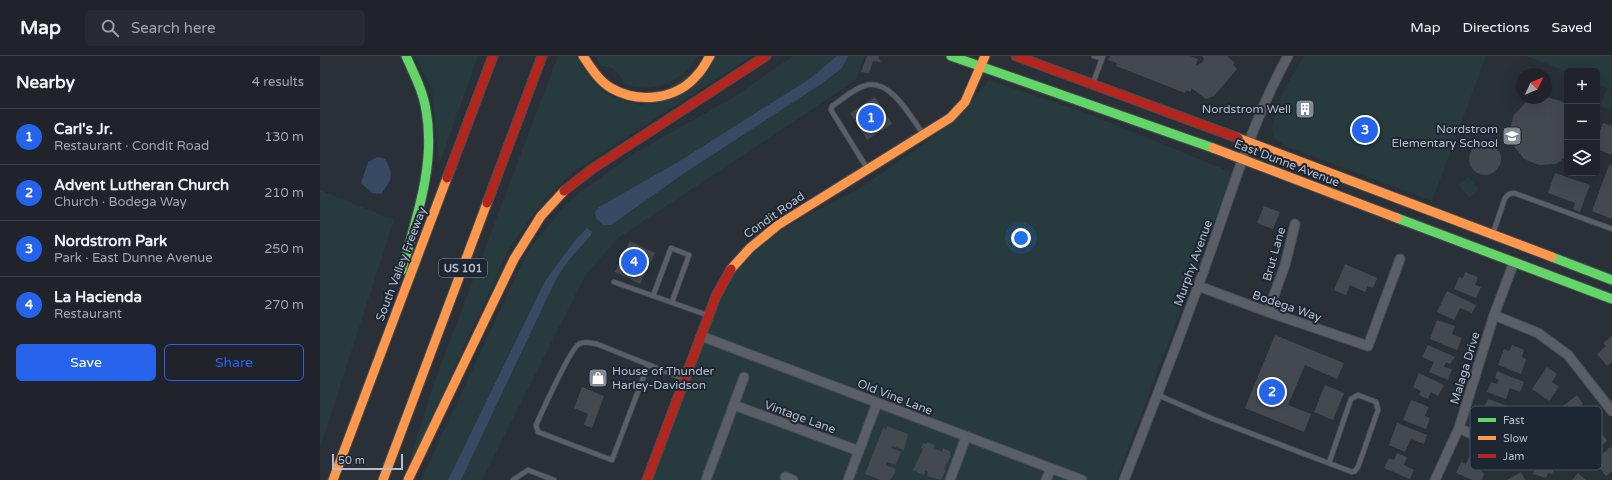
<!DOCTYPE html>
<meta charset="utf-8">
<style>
:root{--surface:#20242a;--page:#282c32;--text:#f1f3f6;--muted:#a2a4a8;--line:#3d4147;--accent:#2563eb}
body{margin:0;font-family:"Varela Round",sans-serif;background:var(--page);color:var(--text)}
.controls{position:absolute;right:12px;top:12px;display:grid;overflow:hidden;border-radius:6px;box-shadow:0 4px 16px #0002}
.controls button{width:36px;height:36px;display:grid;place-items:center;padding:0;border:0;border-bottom:1px solid var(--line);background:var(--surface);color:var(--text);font:20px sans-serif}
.compass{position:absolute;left:1196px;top:12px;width:36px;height:36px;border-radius:50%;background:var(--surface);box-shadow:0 4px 16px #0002;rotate:46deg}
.scale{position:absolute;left:12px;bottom:10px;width:71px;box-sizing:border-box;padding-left:4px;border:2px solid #b4bcc9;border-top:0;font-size:11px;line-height:14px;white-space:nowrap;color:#b4bcc9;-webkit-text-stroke:3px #1d2633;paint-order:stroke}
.you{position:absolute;left:701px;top:182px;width:14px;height:14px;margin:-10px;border:3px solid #fff;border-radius:50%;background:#1a73e8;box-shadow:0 0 0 6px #1a73e833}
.badge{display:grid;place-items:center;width:26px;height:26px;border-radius:50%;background:var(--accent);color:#fff;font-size:13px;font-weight:700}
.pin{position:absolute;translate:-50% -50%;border:2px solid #fff;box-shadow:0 1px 4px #0006}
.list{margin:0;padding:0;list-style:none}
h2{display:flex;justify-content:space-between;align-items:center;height:52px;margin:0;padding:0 16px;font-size:17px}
h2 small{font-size:13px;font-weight:400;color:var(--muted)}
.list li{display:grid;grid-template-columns:26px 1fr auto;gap:12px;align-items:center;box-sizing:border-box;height:56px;padding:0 16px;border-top:1px solid var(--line)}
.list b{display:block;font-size:15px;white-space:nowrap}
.list p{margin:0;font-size:13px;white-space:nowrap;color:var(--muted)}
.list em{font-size:13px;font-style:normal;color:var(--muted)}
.actions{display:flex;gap:8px;padding:12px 16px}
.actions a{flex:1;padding:9px 0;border:1px solid var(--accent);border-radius:6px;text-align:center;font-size:14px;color:var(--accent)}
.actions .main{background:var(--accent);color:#fff}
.icon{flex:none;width:22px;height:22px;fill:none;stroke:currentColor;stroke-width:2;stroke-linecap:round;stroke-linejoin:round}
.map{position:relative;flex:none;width:1292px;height:424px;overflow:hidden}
header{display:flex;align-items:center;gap:24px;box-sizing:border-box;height:56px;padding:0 20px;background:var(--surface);border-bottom:1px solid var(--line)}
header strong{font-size:19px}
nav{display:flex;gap:22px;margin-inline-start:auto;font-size:14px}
.search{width:280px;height:36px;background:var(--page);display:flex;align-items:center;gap:10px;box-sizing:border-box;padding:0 14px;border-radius:6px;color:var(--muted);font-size:15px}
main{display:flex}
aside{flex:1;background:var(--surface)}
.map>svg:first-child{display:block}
.green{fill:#273a3e}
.water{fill:#384963}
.building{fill:#444950}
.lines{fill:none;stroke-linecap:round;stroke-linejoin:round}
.lane-casing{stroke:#484c53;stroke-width:6}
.street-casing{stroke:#484c53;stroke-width:11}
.fast-casing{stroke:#484c53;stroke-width:11}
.slow-casing{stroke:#484c53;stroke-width:11}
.jam-casing{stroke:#484c53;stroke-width:11}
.lane{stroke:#5a5e66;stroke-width:4.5}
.street{stroke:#5a5e66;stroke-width:9}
.fast{stroke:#63d668;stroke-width:9}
.slow{stroke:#ff974d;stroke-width:9}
.jam{stroke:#b3261e;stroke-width:9}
.labels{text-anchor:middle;stroke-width:4;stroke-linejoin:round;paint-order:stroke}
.shield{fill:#1d2633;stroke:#878f9c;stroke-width:1}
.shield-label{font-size:11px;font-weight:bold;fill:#b4bcc9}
.poi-label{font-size:12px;fill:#b4bcc9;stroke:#1d2633;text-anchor:end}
.street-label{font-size:12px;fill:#b4bcc9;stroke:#1d2633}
.key{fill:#1d2633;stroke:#4a5360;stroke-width:1}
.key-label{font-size:11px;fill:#b4bcc9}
</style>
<header>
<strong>Map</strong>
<div class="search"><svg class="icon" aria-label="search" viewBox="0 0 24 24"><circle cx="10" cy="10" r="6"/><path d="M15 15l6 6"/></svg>Search here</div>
<nav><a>Map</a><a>Directions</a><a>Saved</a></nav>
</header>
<main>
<aside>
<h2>Nearby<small>4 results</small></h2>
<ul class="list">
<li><span class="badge">1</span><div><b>Carl's Jr.</b><p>Restaurant · Condit Road</p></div><em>130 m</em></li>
<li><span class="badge">2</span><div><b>Advent Lutheran Church</b><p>Church · Bodega Way</p></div><em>210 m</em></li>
<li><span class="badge">3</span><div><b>Nordstrom Park</b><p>Park · East Dunne Avenue</p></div><em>250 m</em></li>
<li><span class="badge">4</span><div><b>La Hacienda</b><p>Restaurant</p></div><em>270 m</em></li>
</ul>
<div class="actions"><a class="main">Save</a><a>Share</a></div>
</aside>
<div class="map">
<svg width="1292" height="424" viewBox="0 0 1292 424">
<rect width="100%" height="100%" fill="#2a3038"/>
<path class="green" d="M95 0H158L119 109 112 32Z
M238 0H256C277 33 281 40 321 49L397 0H432L283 96 252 117 223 145 190 191 93 403 90 402 114 327Z
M275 0H377C363 25 334 39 306 28 297 20 298 10 281 10Z
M473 0H544L536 24 298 182 266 218 162 424H101L208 194 251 143 316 96 409 44Z
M984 0H1166L1112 145 965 90 954 82C945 62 973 18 984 0Z
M1206 0H1292V34L1277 28V15L1247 16Z
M669 24 764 56 913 117 796 424H332L403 227 443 184 543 130 614 81 652 46Z
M1287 33 1292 35V54L1280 50Z
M1149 121 1159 134 1149 142 1138 128Z
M0 134 74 164 0 392Z"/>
<path class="water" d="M517 0H528L522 12 501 28 363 118 291 169H283L276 162 275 156 279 151 358 106 488 24Z
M57 101 65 103C75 119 71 125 61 138L52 137 41 127 48 106Z
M267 172 272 175 271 179 249 204 236 223 141 424H128L225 225 256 183Z"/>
<path class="building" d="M547 0H558L561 6 553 5 549 17 541 16Z
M790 0H870L878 3 876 9 882 7 884 3 882 0H907L915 7 913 9 917 13 894 40 886 43 871 32V36L866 34 865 37 796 10 797 7 788 4Z
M555 41 572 68 547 84 530 57Z
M1226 41 1244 46 1247 50V100L1236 108 1219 109 1204 103 1194 90 1189 76 1194 59 1205 47 1213 43Z
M985 45 992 59 985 62 978 47Z
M1283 67 1292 70V99L1277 93V83Z
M1149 103a16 16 0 1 1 32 0a16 16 0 1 1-32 0Z
M1289 109 1292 110V163L1272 155Z
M1235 117 1270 129 1260 156 1253 153 1255 147 1228 137Z
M944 150 960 156 953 173 937 167Z
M310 185 335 197 320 228 295 216Z
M1025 208 1057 222 1053 232 1048 230 1045 236 1030 229 1026 239 1014 234Z
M1145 216 1158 221 1155 229 1161 231 1156 242 1134 233 1139 221 1143 222Z
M1127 235 1156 249 1152 257 1140 252 1134 264 1117 256Z
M1117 264 1135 270 1132 278 1142 282 1137 294 1110 283Z
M955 279 1024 307 1017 323 985 309 968 349 991 358 984 376 925 352Z
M1292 280V306L1287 310 1277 298 1286 290 1283 287Z
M1108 289 1135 301 1130 308 1126 306 1124 311 1132 313 1128 324 1109 316 1114 306 1102 301Z
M1192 289 1204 294 1202 301 1206 303 1201 318 1178 309 1184 293 1189 295Z
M1227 311 1237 318 1232 326 1239 331 1229 345 1212 333Z
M1177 315 1204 326 1200 336 1190 332 1186 343 1167 336 1171 326 1177 328 1179 324 1175 322Z
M1099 317 1124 329 1118 340 1111 336 1108 343 1099 339 1101 335 1093 331Z
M1005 329 1024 337 1013 364 994 356Z
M262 331 284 340 272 372 264 369 268 358 254 352Z
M1257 339 1263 348 1259 351 1265 358 1251 369 1239 353Z
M1168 343 1193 352 1188 365 1181 362 1180 367 1168 363 1171 354 1164 352Z
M1091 344 1109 351 1105 360 1110 362 1106 373 1083 364Z
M1077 367 1107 379 1104 388 1091 383 1085 396 1069 389Z
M567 370 588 378 584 394 572 390 571 392 581 396 576 409 567 406 566 409 576 413 574 418 570 424H561L545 418 563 372 566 374Z
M1272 370 1277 378 1281 376 1287 385 1271 397 1258 380Z
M607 386 615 389 614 392 622 396 623 392 631 396 630 399 631 400 624 413 626 414 621 424 607 420 608 416 605 414 604 419 593 414 603 393 601 392 603 387 606 388Z
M1292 390V415L1286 420 1274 405Z
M1077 397 1087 401 1084 409 1094 414 1090 423 1064 412 1069 402 1074 404Z
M1214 398 1236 406 1232 418 1228 417 1226 422 1213 418 1215 411 1210 410Z
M1149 401 1163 407 1160 415 1164 417 1162 424H1153L1136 417 1141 406 1146 408Z
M1201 416 1205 424H1187Z
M1258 417 1266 424H1252Z"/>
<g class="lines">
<defs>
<path id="lane" d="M774 0 782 2
M773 27 783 0
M547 112 511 54 512 50C522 44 533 33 544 30 569 20 591 61 603 78
M1173 177 1185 142 1189 138 1194 137 1292 173
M294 226 387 259
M333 240 351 192 369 199 352 246
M328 309 292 404 218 376 216 369C222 356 250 293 259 288 265 285 270 287 277 288L364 323
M838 339 893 363 1032 416 1035 415 1038 411 1058 354 1056 346 1038 339 1031 343 1009 407
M193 424 208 414 234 424"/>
<path id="street" d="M878 230 948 256 1048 290 1080 203
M948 256 965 209 975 168
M1174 259 1218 277 1248 299 1292 355
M381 280 762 424
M414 349 539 395
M1139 372 1191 397
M465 421 473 424
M386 424 424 321
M528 424 557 347
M630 424 646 381
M726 424 731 413
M804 424C834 348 864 271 891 194 914 129 934 61 968 0
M1115 424 1139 372 1174 259 1194 206"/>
<path id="fast" d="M631 0 893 92
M1077 162 1292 243
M1232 201 1292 224
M82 214C96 163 116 108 106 54 103 35 94 18 86 0"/>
<path id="slow" d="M263 0C271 12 279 25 291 32 319 48 357 44 378 18 383 13 386 6 390 0
M918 82 1232 201
M893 92 1077 162
M411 213 430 192 458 169 630 62 645 46 665 0
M13 424 127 122
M63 424 167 147
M88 424 194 203 221 160 244 135"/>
<path id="jam" d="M696 0 918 82
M127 122 173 0
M244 135 272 113 446 0
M167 147 222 0
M327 424 396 240 411 213"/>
</defs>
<use href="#lane" class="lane-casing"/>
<use href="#street" class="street-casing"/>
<use href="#fast" class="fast-casing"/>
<use href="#slow" class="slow-casing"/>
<use href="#jam" class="jam-casing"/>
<use href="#lane" class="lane"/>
<use href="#street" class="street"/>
<use href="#fast" class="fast"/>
<use href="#slow" class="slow"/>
<use href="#jam" class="jam"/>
</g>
<defs>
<symbol id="building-square" viewBox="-11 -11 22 22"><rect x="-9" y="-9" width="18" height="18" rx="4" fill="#848b96" stroke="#1d2633"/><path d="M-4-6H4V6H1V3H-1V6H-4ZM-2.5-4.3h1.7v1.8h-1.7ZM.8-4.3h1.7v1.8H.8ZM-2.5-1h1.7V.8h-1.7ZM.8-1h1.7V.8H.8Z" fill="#fff"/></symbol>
<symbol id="school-square" viewBox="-11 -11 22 22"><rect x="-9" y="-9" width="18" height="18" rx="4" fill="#848b96" stroke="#1d2633"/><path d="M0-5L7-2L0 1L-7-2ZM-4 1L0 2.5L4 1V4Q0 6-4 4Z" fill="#fff"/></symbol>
<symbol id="shop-square" viewBox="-11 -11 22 22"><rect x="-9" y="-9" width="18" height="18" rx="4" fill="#848b96" stroke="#1d2633"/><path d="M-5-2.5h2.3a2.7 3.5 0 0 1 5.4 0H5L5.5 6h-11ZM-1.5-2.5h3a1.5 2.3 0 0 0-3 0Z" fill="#fff"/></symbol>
</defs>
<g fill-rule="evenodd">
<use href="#building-square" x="974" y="42" width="22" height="22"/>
<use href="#school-square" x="1181" y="69" width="22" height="22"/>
<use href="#shop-square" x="267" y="311" width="22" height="22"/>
</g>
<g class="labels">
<rect class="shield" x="119" y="203" width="48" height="18" rx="3"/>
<g class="shield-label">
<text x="143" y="216">US 101</text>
</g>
<g class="poi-label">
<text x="971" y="57">Nordstrom Well</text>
<text x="1178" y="77">Nordstrom<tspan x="1178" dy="14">Elementary School</tspan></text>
<text x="292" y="319" text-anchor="start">House of Thunder<tspan x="292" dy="14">Harley-Davidson</tspan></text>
</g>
<g class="street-label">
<text transform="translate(967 107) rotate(21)" y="4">East Dunne Avenue</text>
<text transform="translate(454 159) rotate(-35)" y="4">Condit Road</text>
<text transform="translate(954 198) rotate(-74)" y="4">Brut Lane</text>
<text transform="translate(873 207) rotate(-70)" y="4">Murphy Avenue</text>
<text transform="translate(81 208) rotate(-69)" y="4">South Valley Freeway</text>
<text transform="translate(967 250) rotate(19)" y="4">Bodega Way</text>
<text transform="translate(1145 312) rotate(-73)" y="4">Malaga Drive</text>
<text transform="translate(575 341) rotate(21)" y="4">Old Vine Lane</text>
<text transform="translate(480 361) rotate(20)" y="4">Vintage Lane</text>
</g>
</g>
<rect x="1150" y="350" width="132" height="64" rx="6" class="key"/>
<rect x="1158" y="362" width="18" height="4" fill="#63d668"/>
<rect x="1158" y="380" width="18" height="4" fill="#ff974d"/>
<rect x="1158" y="398" width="18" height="4" fill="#b3261e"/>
<g class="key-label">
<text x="1183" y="368">Fast</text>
<text x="1183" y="386">Slow</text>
<text x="1183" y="404">Jam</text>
</g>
</svg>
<div class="controls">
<button>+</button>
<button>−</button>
<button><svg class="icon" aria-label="layers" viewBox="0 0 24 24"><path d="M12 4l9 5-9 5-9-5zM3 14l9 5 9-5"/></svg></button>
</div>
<svg class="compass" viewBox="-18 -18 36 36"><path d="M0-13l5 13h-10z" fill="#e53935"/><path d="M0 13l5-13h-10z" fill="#a2a4a8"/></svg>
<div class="scale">50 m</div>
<div class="you"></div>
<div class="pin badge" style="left:551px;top:62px">1</div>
<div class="pin badge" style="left:952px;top:336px">2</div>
<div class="pin badge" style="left:1045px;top:74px">3</div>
<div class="pin badge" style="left:314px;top:206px">4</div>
</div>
</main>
